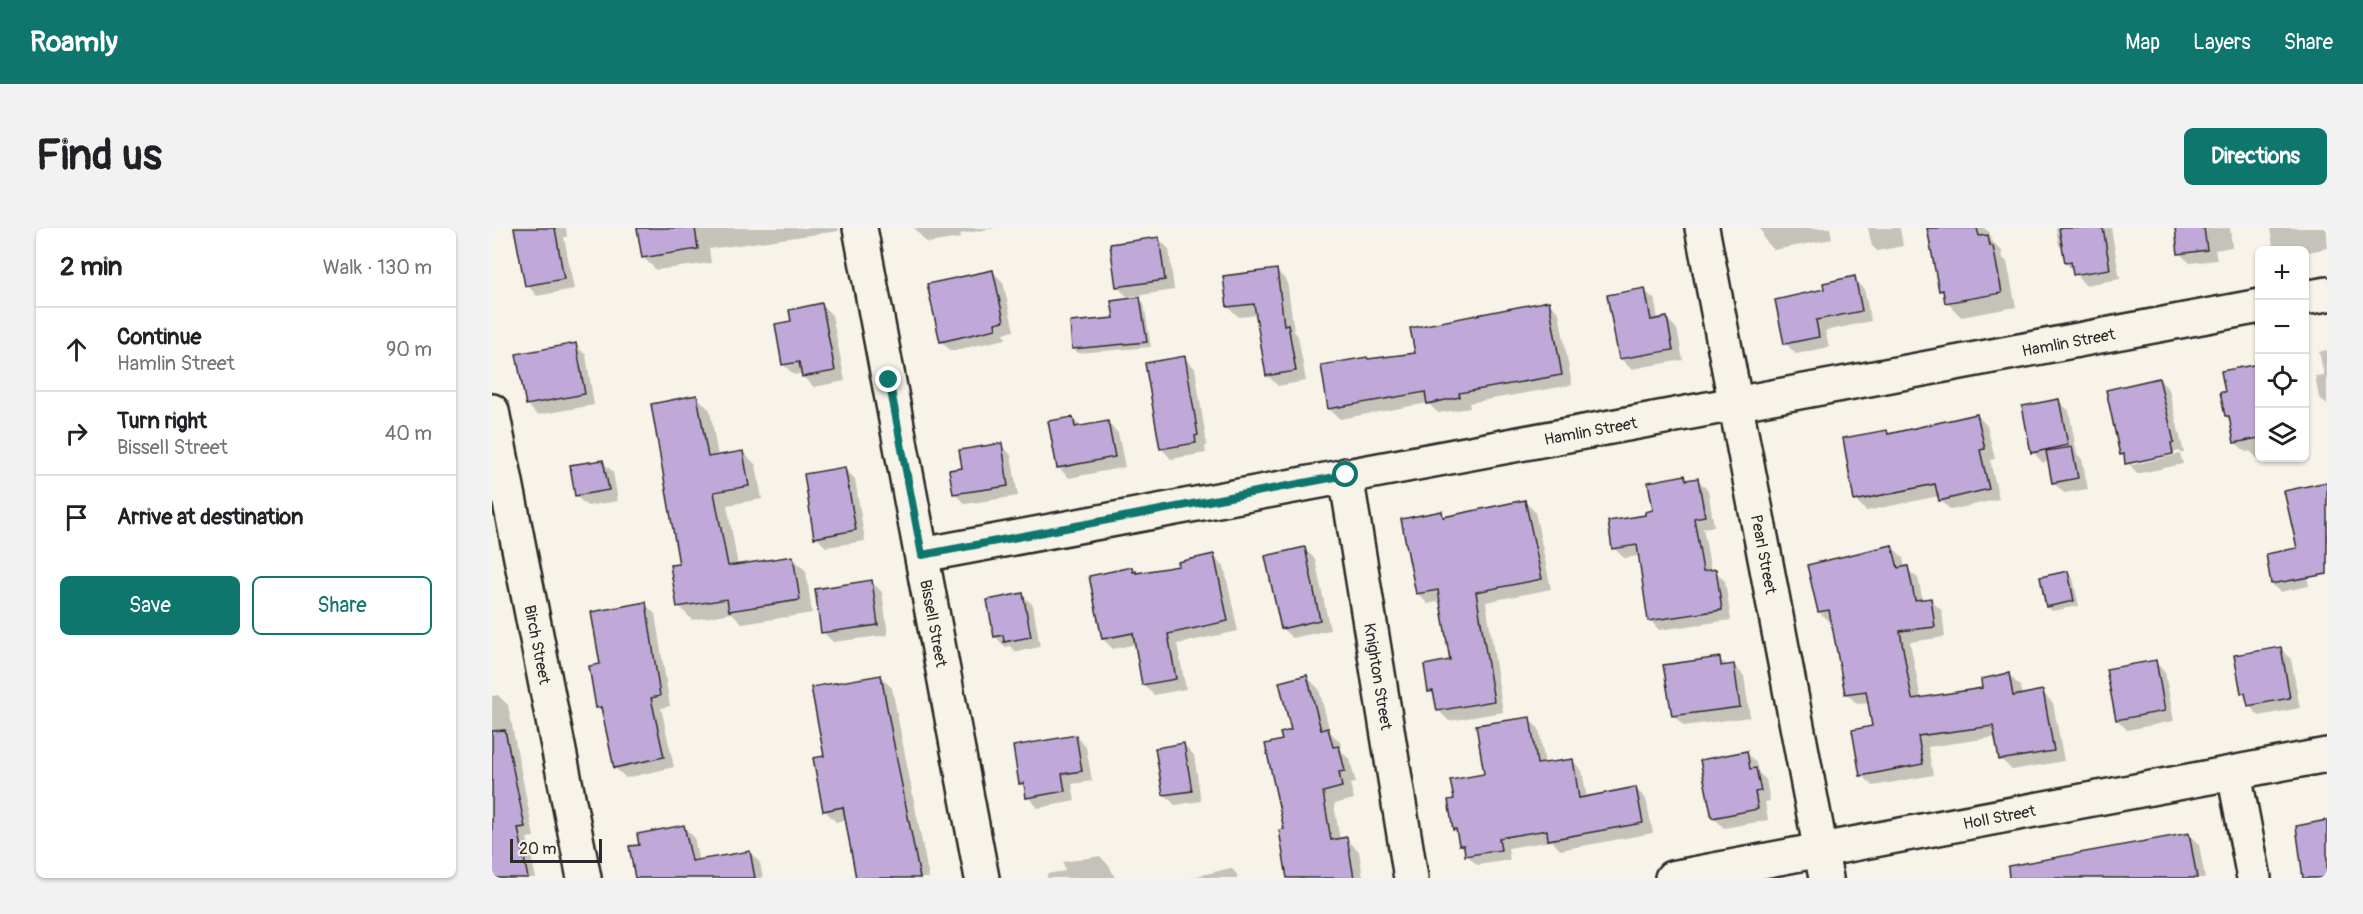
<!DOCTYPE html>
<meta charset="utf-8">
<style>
:root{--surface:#fff;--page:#f2f2f2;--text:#202124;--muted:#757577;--line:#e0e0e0;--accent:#0f766e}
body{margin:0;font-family:Pangolin,sans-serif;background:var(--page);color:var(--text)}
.controls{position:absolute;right:18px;top:18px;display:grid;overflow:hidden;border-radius:9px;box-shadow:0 2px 4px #0004}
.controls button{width:54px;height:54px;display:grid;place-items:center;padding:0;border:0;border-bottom:2px solid var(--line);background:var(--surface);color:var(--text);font:30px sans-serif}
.scale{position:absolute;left:18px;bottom:15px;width:92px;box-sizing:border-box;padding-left:6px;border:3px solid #2b2b2b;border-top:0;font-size:16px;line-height:21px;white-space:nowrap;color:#2b2b2b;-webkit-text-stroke:4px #f7f3e8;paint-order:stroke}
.stop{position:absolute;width:18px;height:18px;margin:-14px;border:4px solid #0f766e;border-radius:50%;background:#fff}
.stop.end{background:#0f766e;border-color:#fff;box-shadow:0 2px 6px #0008}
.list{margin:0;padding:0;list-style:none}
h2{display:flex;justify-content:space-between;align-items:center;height:78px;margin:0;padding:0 24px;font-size:26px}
h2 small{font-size:20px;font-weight:400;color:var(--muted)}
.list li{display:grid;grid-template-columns:39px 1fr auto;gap:18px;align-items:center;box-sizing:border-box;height:84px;padding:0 24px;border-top:2px solid var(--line)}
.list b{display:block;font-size:22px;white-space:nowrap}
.list p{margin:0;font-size:20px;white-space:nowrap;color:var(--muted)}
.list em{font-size:20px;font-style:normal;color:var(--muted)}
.actions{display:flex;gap:12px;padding:18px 24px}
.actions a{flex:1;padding:14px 0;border:2px solid var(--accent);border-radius:9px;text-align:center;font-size:21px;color:var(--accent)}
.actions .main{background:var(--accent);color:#fff}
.icon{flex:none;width:33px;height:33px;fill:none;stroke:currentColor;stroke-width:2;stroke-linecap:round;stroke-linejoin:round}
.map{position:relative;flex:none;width:1835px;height:650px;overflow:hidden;border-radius:9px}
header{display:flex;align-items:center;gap:36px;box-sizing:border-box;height:84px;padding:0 30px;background:var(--accent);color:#fff}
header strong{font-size:28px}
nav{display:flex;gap:33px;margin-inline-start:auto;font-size:21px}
.intro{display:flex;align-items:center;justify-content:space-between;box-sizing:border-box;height:144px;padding:0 36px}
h1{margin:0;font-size:42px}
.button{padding:15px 27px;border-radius:9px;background:var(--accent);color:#fff;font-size:21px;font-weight:700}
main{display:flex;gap:36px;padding:0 36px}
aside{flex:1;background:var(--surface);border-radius:9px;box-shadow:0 2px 4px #0004}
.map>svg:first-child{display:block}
.shadow{fill:#0003}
.building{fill:#c0a9d8;stroke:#2b2b2b;stroke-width:1.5}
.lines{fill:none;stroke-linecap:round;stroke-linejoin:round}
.minor-casing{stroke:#2b2b2b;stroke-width:38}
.minor{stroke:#f7f3e8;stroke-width:33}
.route{stroke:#0f766e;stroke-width:8}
.labels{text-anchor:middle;stroke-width:4.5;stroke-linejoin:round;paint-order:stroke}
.street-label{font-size:16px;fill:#2b2b2b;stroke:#f7f3e8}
</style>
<header>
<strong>Roamly</strong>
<nav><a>Map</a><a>Layers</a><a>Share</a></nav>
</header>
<div class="intro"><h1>Find us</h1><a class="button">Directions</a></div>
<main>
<aside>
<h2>2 min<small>Walk · 130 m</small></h2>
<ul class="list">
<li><svg class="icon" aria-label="ahead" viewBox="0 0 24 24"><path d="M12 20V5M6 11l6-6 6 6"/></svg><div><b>Continue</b><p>Hamlin Street</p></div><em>90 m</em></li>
<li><svg class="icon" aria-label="right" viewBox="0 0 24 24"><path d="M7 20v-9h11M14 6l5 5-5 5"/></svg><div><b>Turn right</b><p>Bissell Street</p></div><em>40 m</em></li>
<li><svg class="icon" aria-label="arrive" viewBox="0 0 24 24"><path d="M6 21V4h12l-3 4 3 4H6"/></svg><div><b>Arrive at destination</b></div></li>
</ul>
<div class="actions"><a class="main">Save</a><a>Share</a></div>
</aside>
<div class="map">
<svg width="1835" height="650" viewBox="0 0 1835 650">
<rect width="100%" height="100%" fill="#f7f3e8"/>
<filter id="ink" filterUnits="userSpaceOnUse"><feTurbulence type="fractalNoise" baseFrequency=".0167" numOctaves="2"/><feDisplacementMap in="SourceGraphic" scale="12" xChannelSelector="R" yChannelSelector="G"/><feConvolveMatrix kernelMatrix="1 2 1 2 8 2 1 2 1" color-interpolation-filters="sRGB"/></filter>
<g filter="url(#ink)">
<path class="shadow" d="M24 0H74L75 9H72L82 61 45 68 35 57Z
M147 0H346L347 3 217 21 219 35 164 42 151 29Z
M422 0H504L468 6 469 10 435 15Z
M1267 0H1338L1340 11 1282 22 1272 11 1270 3Z
M1376 0H1408L1411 18 1385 23 1380 18Z
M1437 0H1492L1498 5 1499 12 1510 23 1511 30 1515 34 1524 79 1469 89 1455 74 1453 67 1448 62Z
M1564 0H1619L1628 51 1593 57 1574 35 1572 22 1567 17Z
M1684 0H1738L1740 19 1723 22 1725 32 1698 35 1687 25Z
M1778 0H1835V20L1812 25V22H1786L1781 18Z
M666 10 677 21 682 62 636 69 625 59Z
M785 43 795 53 802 103 806 108 814 153 786 158 775 147 765 87 747 89 736 79Z
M501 44 511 54 522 103 512 105 514 111 459 123 449 113Z
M1362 50 1372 61 1379 93 1333 103 1337 119 1304 126 1294 116 1285 73 1334 62Z
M1152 62 1163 72 1166 92 1175 91 1185 101 1191 132 1139 141 1128 130Z
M647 70 652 76 659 119 586 125 581 120 624 91Z
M1057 75 1067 85 1080 157 977 175 978 180 946 185 936 175 848 191 837 181 877 133 925 126Z
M330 77 340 87 353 153 322 159 311 149V145L302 147 291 136 301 94Z
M83 117 94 127 102 177 45 187 35 176Z
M1835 122V177L1827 169 1823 148 1832 147 1827 124Z
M692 130 703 140 715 218H713L714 225 679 231 669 220Z
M1768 138V230H1776L1766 231 1758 223 1754 224 1743 214 1739 193 1734 188V165L1730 144Z
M1667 151 1677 162 1692 225H1688V223L1637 234 1640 237 1688 226 1691 236 1645 246 1630 226Z
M205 169 218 182 226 229 251 224 264 237 270 271 235 277 246 338 301 330 314 343 320 385 251 396 240 385 200 392 187 378Z
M1567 173 1577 183 1585 226 1590 231 1596 261 1572 265 1562 255 1558 233 1551 235 1541 224Z
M1485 187 1495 198 1503 231 1498 232 1507 271 1459 282 1448 272 1447 268 1374 283 1364 272 1394 203 1398 207Z
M580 190 589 199 616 195 626 205 633 239 577 250 567 240Z
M509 217 519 227 526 268 473 276 462 265Z
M111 234 121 244 126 273 95 278 84 268Z
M353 241 363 251 373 313 334 319 324 309Z
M1193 249 1197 253 1206 252 1216 262 1222 298 1211 300 1219 343H1223L1233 353 1239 392 1167 402 1158 392 1148 328 1132 330 1122 320 1163 283Z
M1835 256V341L1814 340 1817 358 1788 364 1780 356 1806 322Z
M1033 274 1043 284 1059 361 994 374 1011 484 957 493 946 482 944 470 938 463 960 434 949 373 936 376 925 365 950 285 955 290Z
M1400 318 1411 330 1413 340 1426 350 1431 373 1439 372 1450 383 1453 409 1418 414 1429 471 1492 461 1517 447 1528 458 1530 468 1550 464 1561 475 1572 533 1520 542 1509 531 1505 509 1436 519 1441 547 1381 558 1370 547 1381 499 1377 475 1365 476 1354 465 1341 394 1338 395 1327 384Z
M812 321 823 331 838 402 800 410 790 400Z
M721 328 732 338 746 403 685 416 694 461 662 467 651 457 644 416 621 421 611 411 639 341 645 347 689 339Z
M1576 345 1581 350 1587 378 1560 383 1555 378Z
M380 354 390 364 396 407 341 414 331 404Z
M530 367 541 377 548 419 524 424 518 418 513 419 503 408Z
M153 376 163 386 178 478 169 480 182 539 134 550 123 540 111 484 106 479 110 438Z
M1788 421 1799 431 1808 480 1767 488 1757 477 1756 470 1750 465Z
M1227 431 1235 438 1242 437 1252 448 1258 489 1192 498 1181 487Z
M1663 434 1673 444 1682 493 1635 502 1625 491Z
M389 449 400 460 437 650H366L354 591 344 594 332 582 333 529Z
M815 449 827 461 838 504 848 514 850 524 858 532 864 555 858 556 862 571 842 576 848 612 854 611 867 623 871 650H797L789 603 794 602 791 513 801 503Z
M6 467 16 477 42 609 35 610 44 650H0V468Z
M1037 491 1047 501 1053 536 1080 532 1090 543 1095 570 1144 561 1154 571 1161 605 1068 622 1060 613 1016 620 1018 632 985 637 975 627 974 622 968 617 967 606 962 601 963 572 994 547Z
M584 509 594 519 600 553 580 556 583 573 546 580 536 569 534 561 528 555Z
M692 517 702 527 709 573 683 577 672 566Z
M1254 524 1264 535 1266 544 1274 552 1278 573 1273 574 1276 592 1232 600 1222 590Z
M192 599 202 609 210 650H145L149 618Z
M1697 606 1707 617 1713 650H1560L1557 632Z
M258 624 268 635 271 650H235L232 629Z
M608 628 618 639 623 650H555V646L573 643 571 634Z
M739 640 744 645 746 650H697Z"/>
<path class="building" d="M22 0H63L72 51 33 58Z
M145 0H203L206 21 150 30Z
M1435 0H1485L1487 8 1496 7 1498 18H1501L1510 65 1453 75 1451 62 1447 63Z
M1567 0H1611L1618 41 1581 47 1579 34 1573 35Z
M1683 0H1712L1715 22 1686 26Z
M667 9 673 52 624 59 618 16Z
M785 41 792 97 796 96 804 143 774 148 762 76 735 79 731 48Z
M501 42 512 93 503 95 504 101 448 114 435 56Z
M1363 48 1370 83 1324 92 1327 109 1292 116 1283 72 1332 61 1331 55Z
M1153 60 1159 92 1175 89 1181 122 1127 131 1115 67Z
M648 69 655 114 580 121 578 94 622 90 619 73Z
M1057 73 1070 147 967 165 968 169 935 176 933 164 836 181 829 137 875 129 876 131 923 125 918 100Z
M330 75 343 143 310 149 307 134 290 137 283 96 299 93 297 82Z
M84 115 93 166 34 177 24 126Z
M693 128 706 207 703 208 704 215 668 221 653 135Z
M1767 136V210L1742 215 1737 188H1733L1728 164H1733L1729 143Z
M1667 150 1682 214 1679 215 1681 226 1633 236 1632 226 1628 227 1614 162Z
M205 167 216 229 251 223 257 258 222 264 236 338 301 328 308 372 237 383 235 371 185 379 178 337 187 336 159 176Z
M1567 171 1576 217 1539 225 1530 178Z
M1485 186 1493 221 1488 222 1497 261 1447 273 1443 256 1362 273 1351 210 1395 202 1396 206Z
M581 189 583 199 616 193 623 229 565 240 556 193Z
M510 215 516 258 461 266 457 242 470 240 467 222Z
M1580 219 1586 250 1560 255 1554 223Z
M111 232 117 262 83 268 78 237Z
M353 239 364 302 322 310 312 246Z
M1193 247 1194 252 1206 250 1213 288 1202 290 1211 343 1224 341 1230 382 1156 393 1145 317 1120 321 1116 293 1153 287V284L1161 282 1156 254Z
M1835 254V346L1779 356 1774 326 1805 320 1792 263Z
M1033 272 1050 351 984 364 1002 473 945 483 941 463 936 464 932 437 958 432 946 362 924 366 909 291 950 283 951 289Z
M1400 317 1406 340 1416 338 1423 372 1439 370 1443 399 1408 403 1420 471 1490 460 1489 451 1517 445 1521 468 1551 462 1562 523 1507 532 1501 498 1426 508 1431 536 1368 548 1360 502 1380 498 1374 463 1353 466 1337 382 1326 384 1315 337Z
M813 319 828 392 789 401 773 328Z
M722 326 736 393 676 406 684 451 650 457 641 405 610 411 597 348 640 339 641 344 644 343V345L687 338 686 334Z
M1576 343 1582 373 1554 379 1548 349Z
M380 352 386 397 329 405 323 361Z
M531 365 539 409 512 414 511 407 502 409 495 372Z
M154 374 168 468 159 470 172 529 122 540 109 479 104 480 97 438 108 436 99 384Z
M1789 419 1798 470 1756 478 1753 465H1749L1742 427Z
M1228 429 1229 438 1242 436 1248 479 1180 488 1171 437Z
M1664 432 1673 483 1624 492 1614 441Z
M389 447 398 496 428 650H364L351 579 331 583 321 530 332 528 319 459Z
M815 447 829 502 836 500 841 519 847 518 853 543 847 544 850 559 831 564 839 612 855 609 862 650H795L787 602 792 601 773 516 790 512 788 505 799 502 787 454Z
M1038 489 1045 536 1081 531 1087 570 1144 559 1151 595 1056 612 1055 602 1007 610 1009 622 973 628 972 617H967L964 601 961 602 956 572 962 571 958 552 992 546 984 497Z
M13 502 33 599 26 600 36 650H0V503Z
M584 507 590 543 570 546 573 563 534 570 532 555 527 556 521 518Z
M692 515 700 563 671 567 663 520Z
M1255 523 1258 541 1264 540 1269 563 1263 564 1266 581 1220 590 1208 532Z
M1835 592V650H1811L1804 598Z
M192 597 200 633 258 623 263 650H143L137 618 147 617 145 606Z
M1697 605 1705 650H1517L1516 638Z"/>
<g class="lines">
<defs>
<g id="minor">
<path id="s1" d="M368 0 490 650"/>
<path id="s2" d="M1210 0 1334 650"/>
<path d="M1812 70 1835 66"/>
<path id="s3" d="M0 183 92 650"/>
<path id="s4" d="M854 247 919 650"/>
<path id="s5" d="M430 327C875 243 1322 162 1768 78"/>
<path d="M1742 545 1762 650"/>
<path id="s6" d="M1180 650 1835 527"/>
</g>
</defs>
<use href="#minor" class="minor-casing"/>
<use href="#minor" class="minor"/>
</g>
</g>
<g class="lines" filter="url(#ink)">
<path class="route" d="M397 152 430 327 854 247"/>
</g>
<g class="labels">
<g class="street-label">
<text dy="6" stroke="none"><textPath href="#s5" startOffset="1166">Hamlin Street</textPath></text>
<text dy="6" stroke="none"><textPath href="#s5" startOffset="680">Hamlin Street</textPath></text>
<text dy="6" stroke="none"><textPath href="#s2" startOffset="332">Pearl Street</textPath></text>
<text dy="6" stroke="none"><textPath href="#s1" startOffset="402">Bissell Street</textPath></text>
<text dy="6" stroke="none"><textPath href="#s3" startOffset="238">Birch Street</textPath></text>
<text dy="6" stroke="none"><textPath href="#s4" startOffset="204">Knighton Street</textPath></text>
<text dy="6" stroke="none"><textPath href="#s6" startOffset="333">Holl Street</textPath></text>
</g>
</g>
</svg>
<div class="controls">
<button>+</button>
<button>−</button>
<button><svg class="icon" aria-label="locate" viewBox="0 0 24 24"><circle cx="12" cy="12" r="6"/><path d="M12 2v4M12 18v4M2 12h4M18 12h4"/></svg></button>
<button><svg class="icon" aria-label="layers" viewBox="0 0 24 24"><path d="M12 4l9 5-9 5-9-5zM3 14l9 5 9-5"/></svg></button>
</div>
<div class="scale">20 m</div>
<div class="stop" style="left:854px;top:247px"></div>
<div class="stop end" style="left:397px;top:152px"></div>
</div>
</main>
